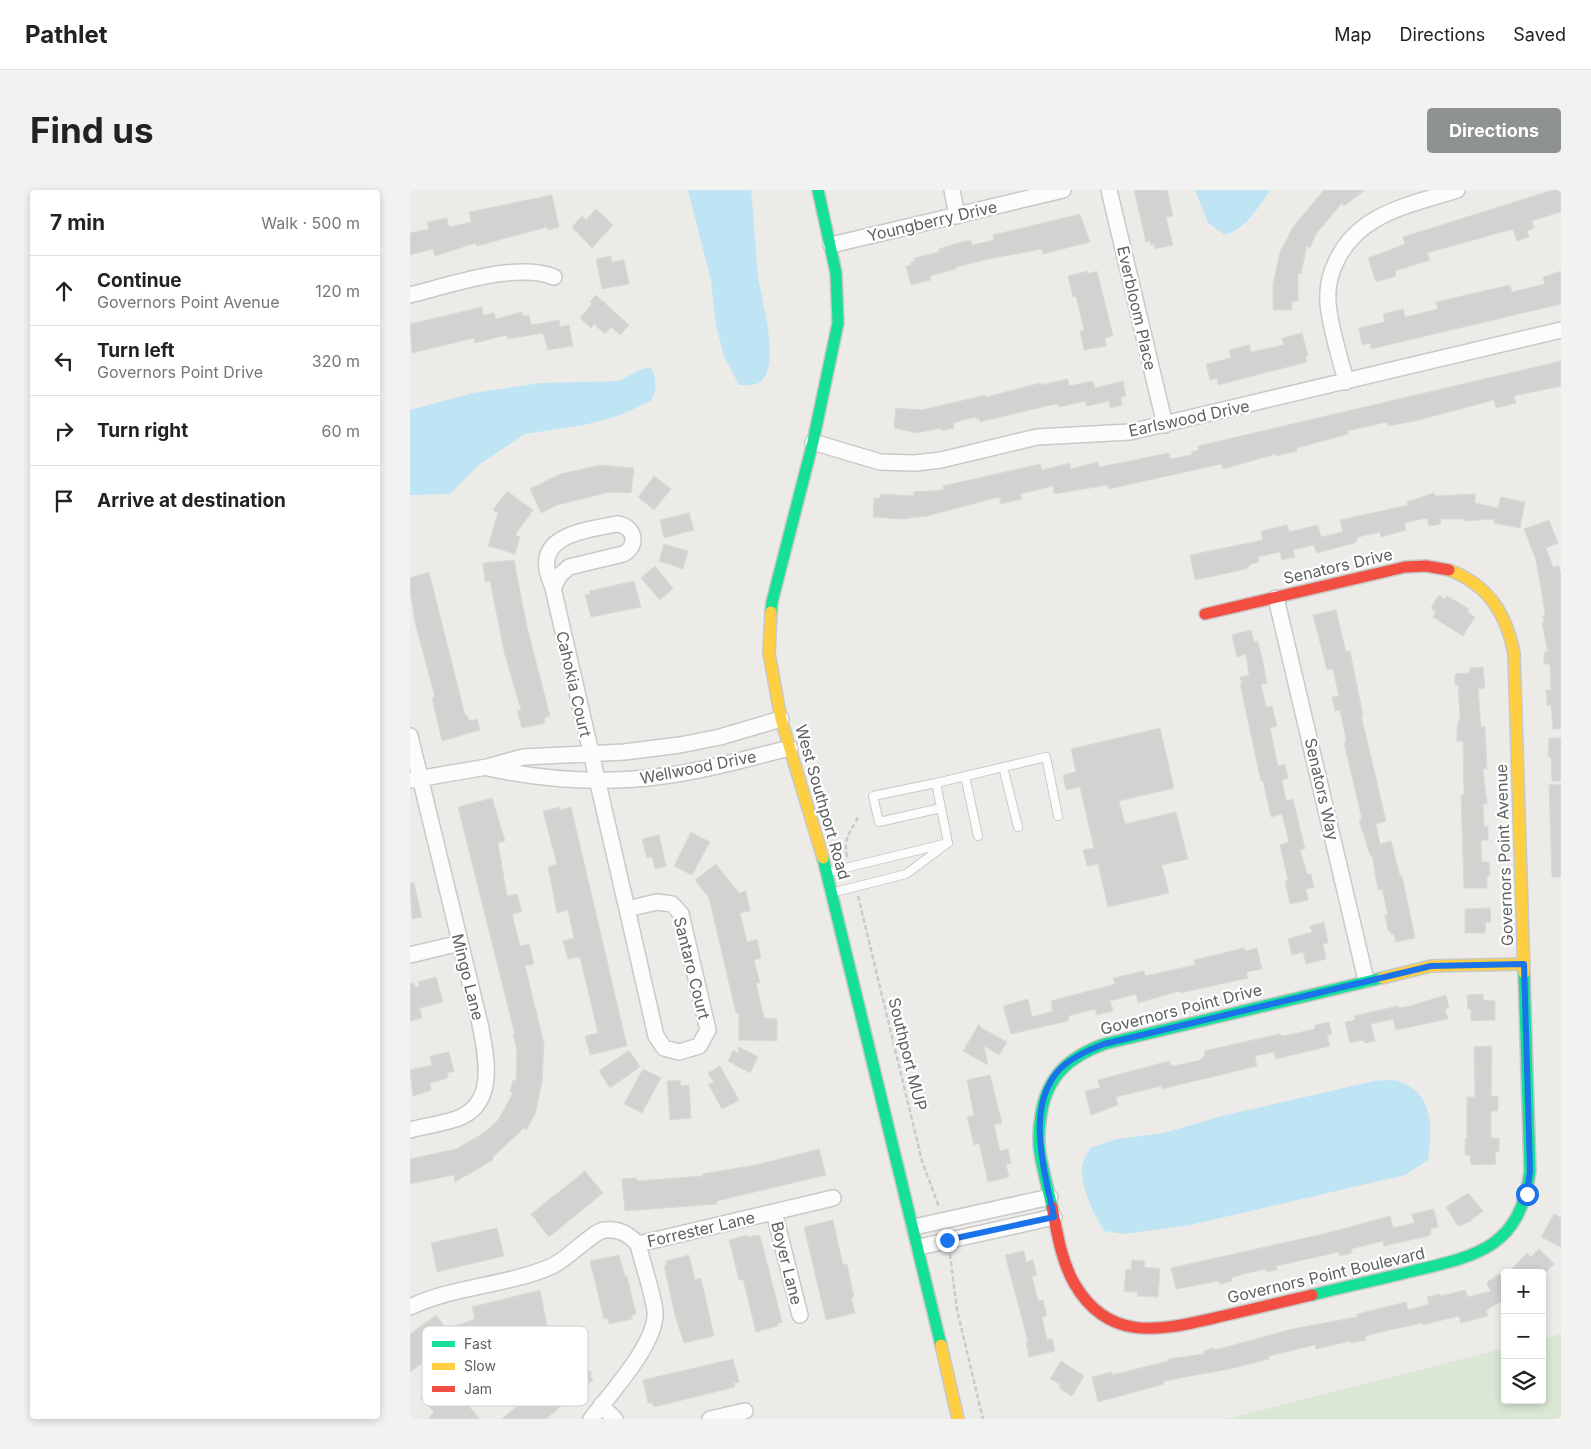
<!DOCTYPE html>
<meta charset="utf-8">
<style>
:root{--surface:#fff;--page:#f2f2f2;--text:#222;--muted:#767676;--line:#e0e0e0;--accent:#8f9293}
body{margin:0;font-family:Inter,sans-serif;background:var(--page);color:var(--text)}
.controls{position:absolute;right:15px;bottom:15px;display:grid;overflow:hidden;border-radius:5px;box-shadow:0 2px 8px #0003}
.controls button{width:45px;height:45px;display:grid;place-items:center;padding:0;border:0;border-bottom:1px solid var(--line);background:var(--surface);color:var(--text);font:25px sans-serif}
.stop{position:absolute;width:15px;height:15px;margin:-11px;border:4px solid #1a73e8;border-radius:50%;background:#fff}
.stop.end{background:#1a73e8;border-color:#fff;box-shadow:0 1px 5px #0008}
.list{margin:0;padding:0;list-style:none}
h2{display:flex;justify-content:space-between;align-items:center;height:65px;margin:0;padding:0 20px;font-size:21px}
h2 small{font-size:16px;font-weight:400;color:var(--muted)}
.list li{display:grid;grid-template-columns:32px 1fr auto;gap:15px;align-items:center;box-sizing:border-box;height:70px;padding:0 20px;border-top:1px solid var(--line)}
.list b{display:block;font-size:19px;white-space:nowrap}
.list p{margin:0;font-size:16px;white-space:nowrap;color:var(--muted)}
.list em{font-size:16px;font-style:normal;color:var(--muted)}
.icon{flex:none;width:28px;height:28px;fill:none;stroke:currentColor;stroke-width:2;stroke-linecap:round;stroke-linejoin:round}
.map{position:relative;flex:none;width:1151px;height:1229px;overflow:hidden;border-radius:5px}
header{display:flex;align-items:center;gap:30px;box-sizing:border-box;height:70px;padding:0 25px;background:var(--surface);border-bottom:1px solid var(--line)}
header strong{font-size:24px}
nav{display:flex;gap:28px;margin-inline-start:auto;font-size:18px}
.intro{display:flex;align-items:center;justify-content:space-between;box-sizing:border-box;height:120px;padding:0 30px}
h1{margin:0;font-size:35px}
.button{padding:12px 22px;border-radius:5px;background:var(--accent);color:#fff;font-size:18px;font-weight:700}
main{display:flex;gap:30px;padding:0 30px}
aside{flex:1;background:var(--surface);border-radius:5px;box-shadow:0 2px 8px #0003}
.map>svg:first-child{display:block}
.green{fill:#d9e7d4}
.water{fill:#bfe5f4}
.building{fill:#d3d2d1;stroke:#dcdad7}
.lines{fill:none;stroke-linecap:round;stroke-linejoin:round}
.lane-casing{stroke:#c9c9c8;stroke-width:10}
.street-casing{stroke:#c9c9c8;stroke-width:18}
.fast-casing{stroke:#c7c8c7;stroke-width:14}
.slow-casing{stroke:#c7c8c7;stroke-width:14}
.jam-casing{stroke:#c7c8c7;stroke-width:14}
.path{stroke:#c8ccc9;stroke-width:2.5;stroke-dasharray:5 2.5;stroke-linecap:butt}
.lane{stroke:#fcfcfc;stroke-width:8}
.street{stroke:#fcfcfc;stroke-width:15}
.fast{stroke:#16e098;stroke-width:11}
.slow{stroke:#ffcf43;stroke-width:11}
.jam{stroke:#f24e42;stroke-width:11}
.route{stroke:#1a73e8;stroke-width:6}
.labels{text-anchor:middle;stroke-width:4.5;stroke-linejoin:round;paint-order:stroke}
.street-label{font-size:16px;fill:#5d6265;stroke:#fff}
.key{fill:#fff;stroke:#ced0d1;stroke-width:1}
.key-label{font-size:14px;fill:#5d6265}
</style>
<header>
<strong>Pathlet</strong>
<nav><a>Map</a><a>Directions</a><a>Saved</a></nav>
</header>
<div class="intro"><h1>Find us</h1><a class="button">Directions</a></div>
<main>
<aside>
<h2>7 min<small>Walk · 500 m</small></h2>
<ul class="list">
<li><svg class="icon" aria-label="ahead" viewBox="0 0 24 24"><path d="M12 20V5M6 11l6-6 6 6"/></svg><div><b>Continue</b><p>Governors Point Avenue</p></div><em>120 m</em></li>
<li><svg class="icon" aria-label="left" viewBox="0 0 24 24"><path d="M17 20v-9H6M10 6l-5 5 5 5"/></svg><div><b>Turn left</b><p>Governors Point Drive</p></div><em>320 m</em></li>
<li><svg class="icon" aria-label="right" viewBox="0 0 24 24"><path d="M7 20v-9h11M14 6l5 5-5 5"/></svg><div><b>Turn right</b></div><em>60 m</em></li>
<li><svg class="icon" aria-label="arrive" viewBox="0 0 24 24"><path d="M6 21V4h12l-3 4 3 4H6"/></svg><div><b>Arrive at destination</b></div></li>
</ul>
</aside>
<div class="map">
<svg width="1151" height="1229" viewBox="0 0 1151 1229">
<rect width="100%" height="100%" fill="#edebe8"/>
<path class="green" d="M1151 1144V1229H817L1095 1158V1210H1132V1149Z"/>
<path class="water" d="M278 0H341C344 28 345 57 348 85 351 110 369 165 354 188 348 197 338 195 329 195L314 166 306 136 301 91Z
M785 0H860C847 19 838 37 815 45L798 33Z
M241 177C247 190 247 199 241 211L208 226 174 235 115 244 70 274 40 304 0 305V220L63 203 131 193 209 191 231 179Z
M964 891C972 891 984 889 991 892 1025 906 1022 940 1018 970L995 985 780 1035 714 1044 694 1041C683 1022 671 999 672 976 673 970 678 963 680 958L707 949 754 943 812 926Z"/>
<path class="building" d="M724 0H757L763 26 756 27 763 55 745 59 744 54 741 55 740 51 736 52Z
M914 0H955L934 16 932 13 906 44 900 58 897 56 891 84 888 83V111H882V120H863V94L870 62 883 37Z
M1143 0H1151V22L1122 31 1124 38 1117 41 1119 47 1107 51 1103 39 1017 63 1020 70 985 81 986 86 966 92 958 68 995 54 993 47Z
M142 5 149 37 138 40 137 37 67 56 66 53 25 66 23 59 0 65V43L19 39 17 32 37 28 39 37 61 32 59 22Z
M186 19 203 35 182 58 162 37 172 26 176 30Z
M670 24 680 52 633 64 632 59 579 69 546 77V79L520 86 521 90 501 95 496 76 501 75V72L505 71 504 68 529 62V59L548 53 561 50 562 55 584 50 583 45Z
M201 66 202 72 214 70 219 94 192 99 186 69Z
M677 81 678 84 687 81 703 146 695 148 696 156 674 160 670 141 674 140 666 106 663 107 658 86Z
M1151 81V114L961 159 960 153 952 155 949 138 975 132 973 124 993 119 995 127 1028 119 1026 112 1100 95 1102 102 1135 94 1133 87Z
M186 105 219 135 210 145 201 137 195 144 184 134 181 138 170 128 182 114 180 112Z
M72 117 73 125 84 123 86 129 112 122 113 126 119 125 121 135 149 130 150 137 159 135 163 156 138 160 133 143 98 149 97 145 65 153 64 148 2 163 0 134Z
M892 143 898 166 895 167 897 172 808 195 807 188 800 190 796 174 821 168 819 160 839 155 841 162 874 155 872 148Z
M1151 171V196L1104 206 1106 213 1086 218 1084 210 1005 231 978 236 977 232 937 241 938 244 887 258V261L866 266V264L813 279 811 274 699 299 698 295 644 304 643 296 610 304 612 309 591 314 589 307 517 326 492 329 463 327 464 308H470L471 304 504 306V302L534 300 533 296 630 274 632 280 660 273V279L688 272 689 277 715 272 759 263 760 269 782 265 781 262 789 260 788 256Z
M658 189 659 196 683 191 685 198 713 191 716 206 711 207 712 215 700 218 699 211 677 216 675 211 649 217 648 214 641 215 570 232 569 228 566 229 565 227 543 233 544 238 531 241V238L507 243 484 238 486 218 512 220 576 205V207L630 193 631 195Z
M191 275 224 278 221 303 200 302 147 315 131 323 120 299 150 284Z
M244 286 261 299 244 320 228 307Z
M97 301 123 320 105 345 110 347 105 364 78 356 88 323 83 320Z
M1024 303 1025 306 1065 304V313L1088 318 1091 307 1115 312 1110 338 1084 333V329L1054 331V329H1030L1031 334 1019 336 1017 328 994 333 996 340 971 347 970 342 948 347 945 353 906 363 904 355 883 360 885 367 872 370 870 362 848 367 849 372 841 374 836 379 785 390 780 365 853 350 851 341 877 335 879 342 908 335 911 347 933 342 930 330 998 315 997 312Z
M279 323 284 340 254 348 250 330Z
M1139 330 1148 353 1136 358 1143 377 1149 376 1151 385V539H1143L1141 515H1137L1136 500H1141L1140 474H1134V462H1138L1132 433 1134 432 1133 426H1135L1134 416 1126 370 1114 339Z
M254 354 278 361 273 379 249 371Z
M104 370 117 437 140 526 134 528 135 533 112 538 107 520H111L95 465 80 391 75 392 73 373Z
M245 376 263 398 250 410 231 388Z
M19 382 55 525H57L59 531 67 529 70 540 32 551 22 508 25 507 5 432 0 401V388Z
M224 391 231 417 181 427 175 405 180 404 179 401Z
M1029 405 1035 409 1037 406 1059 419 1057 422 1065 427 1053 446 1023 427 1026 422 1021 418Z
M926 420 936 462 940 461 953 525H951L976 631 966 634 970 654 981 651 990 686H992L1005 748 986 752 984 744 981 745 980 740 978 741 975 725H978L972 699 968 700 962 665H960L949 630 952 629 934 553 936 552 935 544 930 520 925 521 922 507 929 506 923 479 917 480 903 425Z
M841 440 844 452 848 451 852 468 857 493 851 494 856 517 862 516 867 536 860 538 868 576 875 574 878 588 872 590 876 611 883 609 895 659 890 660 897 684H901L904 697 896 699 898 710 880 714 875 691 878 690 870 655 879 652 872 624 861 627 853 591H851L830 494H832L830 487 839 485 836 464 827 467 822 445Z
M1073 477 1075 498 1068 499 1071 537H1075L1077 579H1073L1077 614H1073L1074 637 1078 636V650H1071L1072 672H1079L1080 685 1077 686V698H1054L1051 605H1054L1053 551H1047V538L1050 526 1048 495H1045V484L1059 483 1060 478Z
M750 538 764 598 709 611 715 634 766 622 778 669 752 675 759 703 698 717 688 674 677 676 673 660 684 658 670 597 656 600 653 585 666 582 661 559Z
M1139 548H1151V591H1142L1141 567H1138Z
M1151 594V687H1142L1139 595Z
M82 608 95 651 88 653 97 706 107 704 112 722 102 724 110 756 119 754 124 774 115 776 134 853 132 892 125 924 116 940 114 938 82 968 83 970 45 992 44 985 0 994V969L46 959 74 943 88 930 103 903 100 902 103 890 106 891 107 860 103 845H105L48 617Z
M150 617V620L161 617 217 856 180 865 175 846 188 843 170 767 158 769 153 751 164 748 158 720 147 723 138 677 147 674 133 621Z
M281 642 300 652 282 685 264 676Z
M249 645 256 676 245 679 242 667 237 668 232 649Z
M306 674 329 703 336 701 340 721 330 723 337 752 347 749 351 768 344 770 350 793H346L354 828 367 829V851L329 850V823H326L299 708 285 690Z
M0 693H4L12 727 2 729Z
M1080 718 1081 732H1076L1075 743H1055V719Z
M914 732 918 753 913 754 916 769 896 774 893 762 882 765 878 749 902 742 900 736Z
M834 758 835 761 847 758 852 779 836 782 838 788 770 803 769 801 728 813 726 804 700 811 703 821 687 825 685 819 658 826 659 830 654 832 601 844 593 816 618 809 622 827 643 821 641 811 705 794 703 788 734 781 735 786 785 775 784 770Z
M26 787 33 812 10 818 12 828 0 831V794L4 793 5 797 9 796 8 792Z
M1073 804V810L1085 811V830L1061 831V819H1058L1057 805Z
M1036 805 1039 818 1035 819 1038 829 986 840 983 829 961 834 965 851 955 853 954 850 940 853 935 832 945 830 944 826 988 816V818L1000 816Z
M919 832 922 844 917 845 920 856 866 869 864 862 845 866 847 876 752 899 751 896 706 907 708 915 681 925 675 901 690 898 688 890 759 871 760 875 764 876 791 870V868L795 866 794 861 869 844 874 846 905 839V835Z
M569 834 570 837 597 852 589 865 574 856 578 875 553 861Z
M1082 856 1081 906 1088 907V921H1081V948H1089V962H1085L1086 974 1061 975 1060 965H1055V949H1057V907H1065L1064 857Z
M329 857 348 867 340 883 318 871 323 860 328 863Z
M219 860 230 877 200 898 189 881Z
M39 862 44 881 37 883 38 888 20 893 21 900 3 906 0 880 22 875 20 866Z
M310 876 329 910 312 919 298 894 304 893 298 883Z
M233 879 251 888 232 923 214 914Z
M580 885 592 933 584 935 590 961 598 959 601 973 596 974 599 987 578 992 569 953 564 955 557 927 564 925 557 890Z
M270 890 271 896 279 895 281 928 260 930 257 891Z
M409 959 416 985 307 1011V1014L215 1021 212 989 227 988V991L293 986 292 984 346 975Z
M175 981 193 1003 139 1047 121 1024Z
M1058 1003 1073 1021 1059 1032 1048 1036 1036 1017Z
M1024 1019 1028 1037 1020 1039 1021 1044 1018 1046 974 1056 973 1051 941 1059 942 1063 930 1066 929 1062 866 1076 867 1080 857 1082 856 1079 833 1084 821 1088 822 1091 810 1094 809 1091 766 1099 761 1078 917 1043 980 1026 983 1038 1004 1033 1002 1024Z
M1144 1024 1151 1028V1057L1131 1047Z
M423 1030 433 1075 437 1074 444 1107 441 1108 445 1123 416 1130 394 1037Z
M87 1038 94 1066 27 1082 21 1053Z
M337 1045V1047L349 1045 351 1049 372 1132 368 1133V1136L346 1142 333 1089 329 1090 319 1050Z
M1129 1059 1144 1074 1135 1083H1098L1117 1063 1121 1067Z
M614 1061 616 1072 623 1070 627 1085 622 1086 628 1111 633 1110 636 1123V1126L632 1127 637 1150 642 1149 645 1161 619 1167 616 1152 618 1151 595 1065Z
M209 1065 215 1086H217L226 1124 222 1125V1129L199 1134 198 1128 194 1129 180 1071Z
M279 1065 285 1090 291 1088 304 1146 274 1153 266 1129 254 1076 257 1075 256 1071Z
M722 1070 735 1071 734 1077 750 1079 748 1107 727 1106 728 1102 714 1101 716 1079 721 1080Z
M1090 1084 1091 1086 1095 1084V1109L1076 1120 1078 1126 1051 1133 1049 1126 1012 1135V1133L962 1144 955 1147 956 1150 941 1153 940 1151 906 1159 905 1155 859 1166V1169L824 1178 754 1191V1194L688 1212 682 1187 702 1182V1185L758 1171V1169L794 1164V1161L804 1158 805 1160 882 1139 947 1127V1124L996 1112 998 1120 1019 1114 1017 1107 1030 1104 1031 1106 1055 1100 1058 1107 1081 1101 1077 1094 1078 1091Z
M130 1100 137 1136 113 1142 112 1136 69 1147 67 1138 47 1143 45 1136 65 1129 62 1117Z
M26 1125 45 1151 0 1182V1144Z
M167 1165 182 1184 180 1186 183 1190 136 1229H92L141 1187 139 1184 159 1167 162 1170Z
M323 1169 329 1192 324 1193 325 1197 244 1217 242 1212 238 1213 233 1190Z
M651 1171 674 1186 662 1206 649 1198 651 1195 640 1189Z
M30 1188 54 1211 70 1229H18L24 1222 10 1208Z"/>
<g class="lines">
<defs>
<path id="lane" d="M593 577 608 637
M555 586 568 646
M526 593 636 567 648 626
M531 618 469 632 463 606 526 593 538 653
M419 682 534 654
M425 702 496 684 538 653"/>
<path id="street" d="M542 0 547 26
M699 0 755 235
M421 55 653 0
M0 105C41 95 104 72 144 87
M936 192C930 166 920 139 918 113 917 99 920 84 926 72 948 23 1000 15 1047 0
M403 252 470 272 505 273 531 270 627 247 720 242 1151 140
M207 334C225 336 229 356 213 364L159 377 150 385 143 398C141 392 138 386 137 379 131 343 183 339 207 334Z
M143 398 217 719
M866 408 956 790
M0 546 70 834C76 866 88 915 46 929 31 934 15 936 0 940
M78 578C134 590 195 594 253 586 295 581 338 568 380 558
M1 590 77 577 113 567 214 562 270 555 310 547 371 529
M247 712 262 714 271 724 298 840 289 856 269 862 254 858 246 846 217 719Z
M0 765 50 753
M364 1022 390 1125
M504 1037 640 1007
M228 1054 423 1008
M509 1057 644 1027
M0 1117C44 1096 95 1096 140 1077 156 1071 182 1042 194 1040 209 1038 218 1044 228 1054
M191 1215 205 1229
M181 1229C200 1204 248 1152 245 1121 242 1099 233 1076 228 1054
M300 1229 335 1221"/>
<path id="fast" d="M361 422 362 412 403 252 428 133 426 83 408 0
M413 668 531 1155
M642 1017C638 999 633 981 630 963 628 951 629 937 631 925 637 886 659 867 694 854L972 788
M902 1105C934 1097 967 1090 999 1082 1066 1066 1110 1059 1120 981L1114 783"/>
<path id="slow" d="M1039 380C1079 395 1096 424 1104 463L1114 783
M361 422 359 463 371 529 413 668
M972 788 1021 776 1114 774
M531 1155 548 1229"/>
<path id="jam" d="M795 424 995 377 1016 376 1039 380
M642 1017C647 1042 651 1070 664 1093 700 1156 756 1139 813 1126 843 1119 872 1112 902 1105"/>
</defs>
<use href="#lane" class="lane-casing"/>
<use href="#street" class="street-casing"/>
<use href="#fast" class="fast-casing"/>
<use href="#slow" class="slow-casing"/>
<use href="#jam" class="jam-casing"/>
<path class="path" d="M437 667C433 645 441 643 449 625
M448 706 512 971 529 1017
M540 1064 547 1120 573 1229"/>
<use href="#lane" class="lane"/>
<use href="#street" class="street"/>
<use href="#fast" class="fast"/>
<use href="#slow" class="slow"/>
<use href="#jam" class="jam"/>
</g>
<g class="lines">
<path class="route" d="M537 1050 644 1027C635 984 615 919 648 881 660 868 678 860 694 854L1021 776 1114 774 1120 981 1117 1004"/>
</g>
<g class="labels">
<g class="street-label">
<text transform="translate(522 31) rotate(-13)" y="6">Youngberry Drive</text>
<text transform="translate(727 118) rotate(77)" y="6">Everbloom Place</text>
<text transform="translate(779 228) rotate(-12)" y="6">Earlswood Drive</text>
<text transform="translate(928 376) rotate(-13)" y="6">Senators Drive</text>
<text transform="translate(164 494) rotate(77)" y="6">Cahokia Court</text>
<text transform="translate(288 577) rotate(-11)" y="6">Wellwood Drive</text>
<text transform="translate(912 599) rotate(77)" y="6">Senators Way</text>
<text transform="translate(413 612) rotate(74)" y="6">West Southport Road</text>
<text transform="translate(1094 665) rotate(-92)" y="6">Governors Point Avenue</text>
<text transform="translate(282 778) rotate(76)" y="6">Santaro Court</text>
<text transform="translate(58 787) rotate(76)" y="6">Mingo Lane</text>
<text transform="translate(771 819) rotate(-14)" y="6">Governors Point Drive</text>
<text transform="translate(498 864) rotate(76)" y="6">Southport MUP</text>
<text transform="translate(291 1039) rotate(-13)" y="6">Forrester Lane</text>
<text transform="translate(377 1073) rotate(76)" y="6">Boyer Lane</text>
<text transform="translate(916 1085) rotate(-13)" y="6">Governors Point Boulevard</text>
</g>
</g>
<rect x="12" y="1136" width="166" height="80" rx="8" class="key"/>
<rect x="22" y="1151" width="23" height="6" fill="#16e098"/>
<rect x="22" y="1173" width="23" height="7" fill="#ffcf43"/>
<rect x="22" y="1196" width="23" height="6" fill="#f24e42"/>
<g class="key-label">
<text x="54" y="1159">Fast</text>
<text x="54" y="1181">Slow</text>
<text x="54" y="1204">Jam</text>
</g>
</svg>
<div class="controls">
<button>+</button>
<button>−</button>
<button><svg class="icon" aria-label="layers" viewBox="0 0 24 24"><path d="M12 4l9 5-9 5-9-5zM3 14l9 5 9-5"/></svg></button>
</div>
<div class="stop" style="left:1117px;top:1004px"></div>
<div class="stop end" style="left:537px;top:1050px"></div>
</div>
</main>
